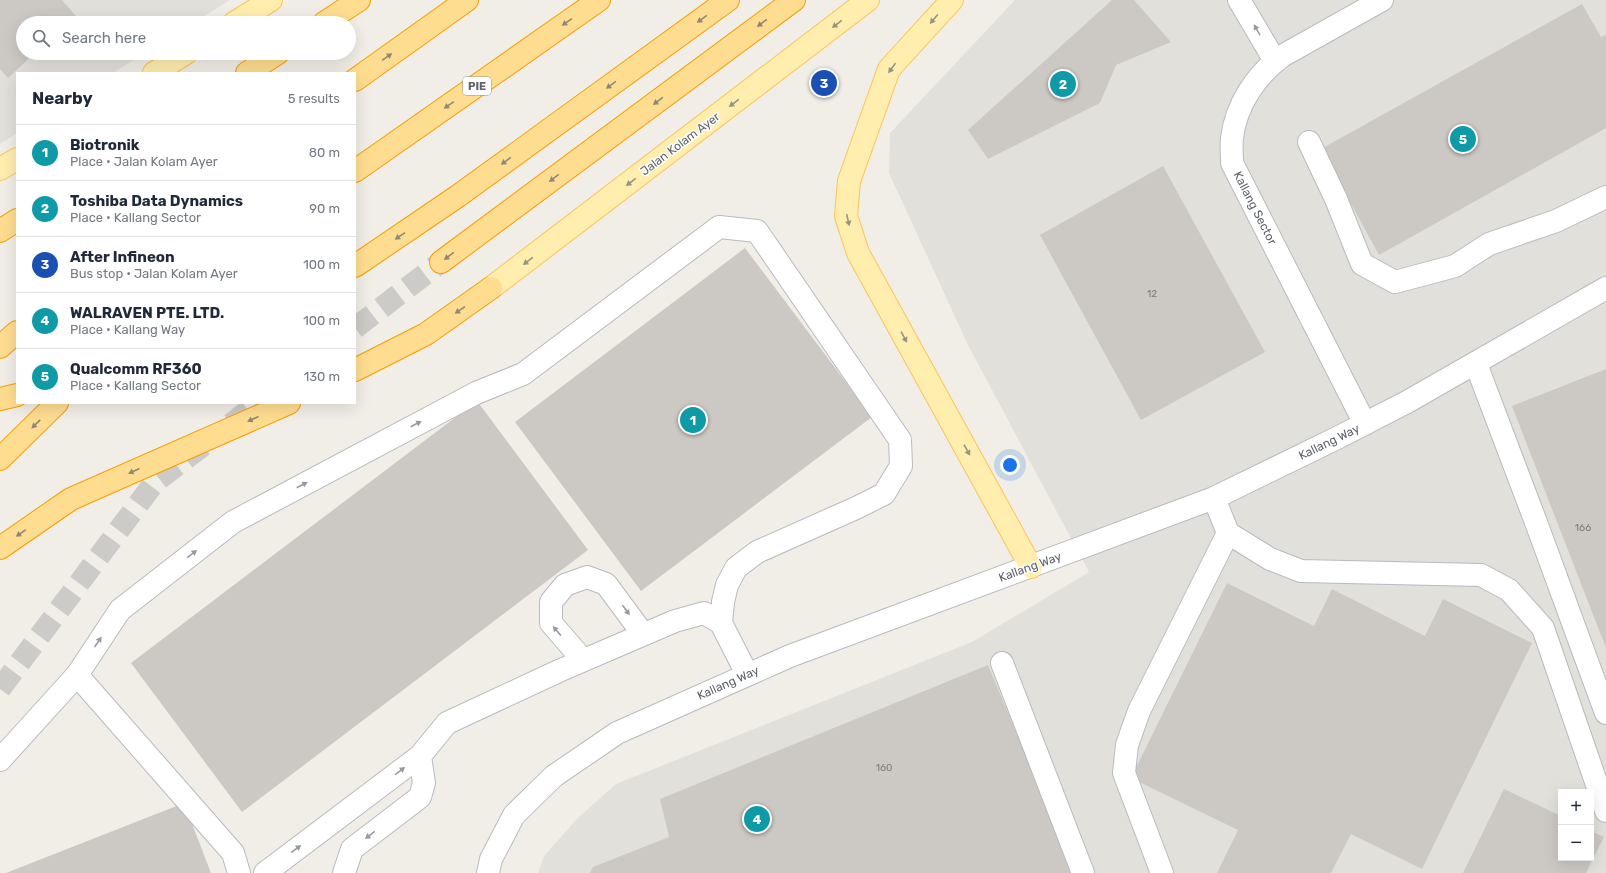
<!DOCTYPE html>
<meta charset="utf-8">
<style>
:root{--surface:#fff;--page:#f2f2f3;--text:#1f2937;--muted:#747a83;--line:#e0e1e3;--accent:#7c3aed}
body{margin:0;font-family:Rubik,sans-serif;background:var(--page);color:var(--text)}
.controls{position:absolute;right:12px;bottom:12px;display:grid;overflow:hidden;border-radius:0px;box-shadow:0 4px 16px #0002}
.controls button{width:36px;height:36px;display:grid;place-items:center;padding:0;border:0;border-bottom:1px solid var(--line);background:var(--surface);color:var(--text);font:20px sans-serif}
.you{position:absolute;left:1010px;top:465px;width:14px;height:14px;margin:-10px;border:3px solid #fff;border-radius:50%;background:#1a73e8;box-shadow:0 0 0 6px #1a73e833}
.badge{display:grid;place-items:center;width:26px;height:26px;border-radius:50%;background:var(--accent);color:#fff;font-size:13px;font-weight:700}
.pin{position:absolute;translate:-50% -50%;border:2px solid #fff;box-shadow:0 1px 4px #0006}
.list{margin:0;padding:0;list-style:none}
h2{display:flex;justify-content:space-between;align-items:center;height:52px;margin:0;padding:0 16px;font-size:17px}
h2 small{font-size:13px;font-weight:400;color:var(--muted)}
.list li{display:grid;grid-template-columns:26px 1fr auto;gap:12px;align-items:center;box-sizing:border-box;height:56px;padding:0 16px;border-top:1px solid var(--line)}
.list b{display:block;font-size:15px;white-space:nowrap}
.list p{margin:0;font-size:13px;white-space:nowrap;color:var(--muted)}
.list em{font-size:13px;font-style:normal;color:var(--muted)}
.icon{flex:none;width:22px;height:22px;fill:none;stroke:currentColor;stroke-width:2;stroke-linecap:round;stroke-linejoin:round}
.map{position:relative;flex:none;width:1606px;height:873px;overflow:hidden}
.search{position:absolute;background:var(--surface);box-shadow:0 4px 16px #0002;left:16px;top:16px;width:340px;height:44px;display:flex;align-items:center;gap:10px;box-sizing:border-box;padding:0 14px;border-radius:22px;color:var(--muted);font-size:15px}
.panel{position:absolute;background:var(--surface);box-shadow:0 4px 16px #0002;left:16px;top:72px;width:340px;height:332px;border-radius:0px}
.map>svg:first-child{display:block}
.industrial{fill:#e2e0db;fill-rule:evenodd}
.building{fill:#ccc9c4}
.lines{fill:none;stroke-linecap:round;stroke-linejoin:round}
.highway-tunnel{stroke:#cccbc7;stroke-width:22;stroke-dasharray:22 11;stroke-linecap:butt}
.minor-casing{stroke:#b7babe;stroke-width:24}
.major-casing{stroke:#fac457;stroke-width:24}
.highway-casing{stroke:#f89d00;stroke-width:24}
.minor{stroke:#fff;stroke-width:22}
.major{stroke:#ffeeae;stroke-width:22}
.highway{stroke:#ffdd90;stroke-width:22}
.oneway{fill:#8e8874}
.oneway2{fill:#969480}
.oneway3{fill:#969a9d}
.labels{text-anchor:middle;stroke-width:3;stroke-linejoin:round;paint-order:stroke}
.number-label{font-size:10px;fill:#7a7c7f}
.shield{fill:#fff;stroke:#8e9295;stroke-width:1}
.shield-label{font-size:11px;font-weight:bold;fill:#5e6368}
.street-label{font-size:12px;fill:#5e6368;stroke:#fff}
</style>
<div class="map">
<svg width="1606" height="873" viewBox="0 0 1606 873">
<rect width="100%" height="100%" fill="#f1eee7"/>
<path class="industrial" d="M0 0H230L193 23H23V53H145L113 73H17V133L0 144Z
M1015 0H1606V873H538L544 856 578 818 616 784 972 642 1089 572 968 345 889 173 890 133ZM1561 792H1591V858H1561Z"/>
<path class="building" d="M0 0H62L76 16 69 23H23V53H35L8 78 0 69Z
M1112 0H1134L1171 42 1116 65 1100 103 988 159 968 130Z
M1582 4 1601 37 1606 35V128L1379 255 1321 149Z
M1163 166 1265 352 1141 420 1040 235Z
M745 248 872 417 641 591 515 422Z
M1606 369V648L1512 406Z
M477 401 588 550 242 812 131 663Z
M1227 583 1314 626 1332 589 1425 636 1443 599 1532 643 1422 869 1351 834 1331 873H1217L1238 830 1131 778Z
M988 665 1075 873H590L593 867 669 837 660 799Z
M1504 789 1561 816V858H1591V831L1604 837 1586 873H1463Z
M184 803 211 873H6Z"/>
<g class="lines">
<path class="highway-tunnel" d="M355 328 441 262
M231 424 258 403
M0 689 154 483 205 444"/>
<defs>
<path id="minor" d="M1239 0 1275 61
M1309 142 1336 199 1362 264 1395 282 1455 266 1489 244 1556 221 1606 197
M1476 364 1537 525 1606 713
M1365 424 1232 163C1232 155 1231 146 1232 138 1236 105 1256 75 1282 56L1382 0
M1214 498 1228 533 1270 559 1301 571 1481 575 1509 590 1543 628 1606 811
M583 660 551 623V602L565 585 587 577 606 584 643 634
M1002 663 1083 873
M77 675 233 853 239 873
M420 756 447 723 561 670 675 621 704 613 721 623
M0 760 77 675 120 610 233 522 476 393 523 374 719 227 757 231 900 440 901 466 884 494 856 508 757 552 736 568 727 585 723 602 721 623 747 674
M265 873 420 756 424 783 420 797 352 849 344 873
M488 873 491 859 514 815 554 776 617 733 790 656 1214 498 1337 438 1407 402 1606 288
M1162 873 1124 773 1127 745 1139 711 1228 533"/>
<path id="major" d="M952 0 889 69 849 181 846 216 858 253 1031 567
M234 23 271 0
M154 73 186 53
M0 169 17 159
M491 288 868 0"/>
<path id="highway" d="M324 23 359 0
M247 73 278 53
M355 80 467 0
M355 171 599 0
M0 231 17 220
M441 262 794 0
M355 266 458 196 728 0
M0 347 17 332
M355 370 426 334 491 288
M0 399 17 395
M0 459 57 403
M0 548 71 499 289 403"/>
</defs>
<use href="#minor" class="minor-casing"/>
<use href="#major" class="major-casing"/>
<use href="#highway" class="highway-casing"/>
<use href="#minor" class="minor"/>
<use href="#major" class="major"/>
<use href="#highway" class="highway"/>
</g>
<defs><path id="oneway-solid" d="M-6-.8H1V-3.2L6.5 0L1 3.2V.8H-6Z"/></defs>
<g class="oneway">
<use href="#oneway-solid" transform="translate(702 19) rotate(144)"/>
<use href="#oneway-solid" transform="translate(567 22) rotate(145)"/>
<use href="#oneway-solid" transform="translate(762 23) rotate(143)"/>
<use href="#oneway-solid" transform="translate(387 57) rotate(-35)"/>
<use href="#oneway-solid" transform="translate(611 85) rotate(144)"/>
<use href="#oneway-solid" transform="translate(658 101) rotate(143)"/>
<use href="#oneway-solid" transform="translate(449 105) rotate(145)"/>
<use href="#oneway-solid" transform="translate(506 161) rotate(144)"/>
<use href="#oneway-solid" transform="translate(554 178) rotate(143)"/>
<use href="#oneway-solid" transform="translate(400 236) rotate(146)"/>
<use href="#oneway-solid" transform="translate(449 256) rotate(143)"/>
<use href="#oneway-solid" transform="translate(460 310) rotate(145)"/>
<use href="#oneway-solid" transform="translate(253 419) rotate(156)"/>
<use href="#oneway-solid" transform="translate(36 424) rotate(136)"/>
<use href="#oneway-solid" transform="translate(134 471) rotate(156)"/>
<use href="#oneway-solid" transform="translate(21 533) rotate(145)"/>
</g>
<g class="oneway2">
<use href="#oneway-solid" transform="translate(934 19) rotate(130)"/>
<use href="#oneway-solid" transform="translate(837 24) rotate(143)"/>
<use href="#oneway-solid" transform="translate(892 68) rotate(126)"/>
<use href="#oneway-solid" transform="translate(734 103) rotate(143)"/>
<use href="#oneway-solid" transform="translate(631 182) rotate(143)"/>
<use href="#oneway-solid" transform="translate(848 220) rotate(77)"/>
<use href="#oneway-solid" transform="translate(528 261) rotate(143)"/>
<use href="#oneway-solid" transform="translate(904 337) rotate(61)"/>
<use href="#oneway-solid" transform="translate(967 450) rotate(61)"/>
</g>
<g class="oneway3">
<use href="#oneway-solid" transform="translate(1257 30) rotate(-120)"/>
<use href="#oneway-solid" transform="translate(416 424) rotate(-28)"/>
<use href="#oneway-solid" transform="translate(302 485) rotate(-28)"/>
<use href="#oneway-solid" transform="translate(192 554) rotate(-38)"/>
<use href="#oneway-solid" transform="translate(626 610) rotate(54)"/>
<use href="#oneway-solid" transform="translate(557 631) rotate(-131)"/>
<use href="#oneway-solid" transform="translate(98 642) rotate(-56)"/>
<use href="#oneway-solid" transform="translate(400 771) rotate(-37)"/>
<use href="#oneway-solid" transform="translate(370 835) rotate(142)"/>
<use href="#oneway-solid" transform="translate(296 849) rotate(-37)"/>
</g>
<g class="labels">
<g class="number-label">
<text x="1152" y="297">12</text>
<text x="1583" y="531">166</text>
<text x="884" y="771">160</text>
</g>
<rect class="shield" x="463" y="77" width="28" height="18" rx="3"/>
<g class="shield-label">
<text x="477" y="90">PIE</text>
</g>
<g class="street-label">
<text transform="translate(680 144) rotate(-37)" y="4">Jalan Kolam Ayer</text>
<text transform="translate(1255 208) rotate(63)" y="4">Kallang Sector</text>
<text transform="translate(1329 442) rotate(-26)" y="4">Kallang Way</text>
<text transform="translate(1030 567) rotate(-20)" y="4">Kallang Way</text>
<text transform="translate(728 683) rotate(-24)" y="4">Kallang Way</text>
</g>
</g>
</svg>
<div class="controls">
<button>+</button>
<button>−</button>
</div>
<div class="you"></div>
<div class="pin badge" style="left:693px;top:420px;background:#0f9aa8">1</div>
<div class="pin badge" style="left:1063px;top:84px;background:#0f9aa8">2</div>
<div class="pin badge" style="left:824px;top:83px;background:#1a4fb4">3</div>
<div class="pin badge" style="left:757px;top:819px;background:#0f9aa8">4</div>
<div class="pin badge" style="left:1463px;top:139px;background:#0f9aa8">5</div>
<div class="search"><svg class="icon" aria-label="search" viewBox="0 0 24 24"><circle cx="10" cy="10" r="6"/><path d="M15 15l6 6"/></svg>Search here</div>
<section class="panel">
<h2>Nearby<small>5 results</small></h2>
<ul class="list">
<li><span class="badge" style="background:#0f9aa8">1</span><div><b>Biotronik</b><p>Place · Jalan Kolam Ayer</p></div><em>80 m</em></li>
<li><span class="badge" style="background:#0f9aa8">2</span><div><b>Toshiba Data Dynamics</b><p>Place · Kallang Sector</p></div><em>90 m</em></li>
<li><span class="badge" style="background:#1a4fb4">3</span><div><b>After Infineon</b><p>Bus stop · Jalan Kolam Ayer</p></div><em>100 m</em></li>
<li><span class="badge" style="background:#0f9aa8">4</span><div><b>WALRAVEN PTE. LTD.</b><p>Place · Kallang Way</p></div><em>100 m</em></li>
<li><span class="badge" style="background:#0f9aa8">5</span><div><b>Qualcomm RF360</b><p>Place · Kallang Sector</p></div><em>130 m</em></li>
</ul>
</section>
</div>
